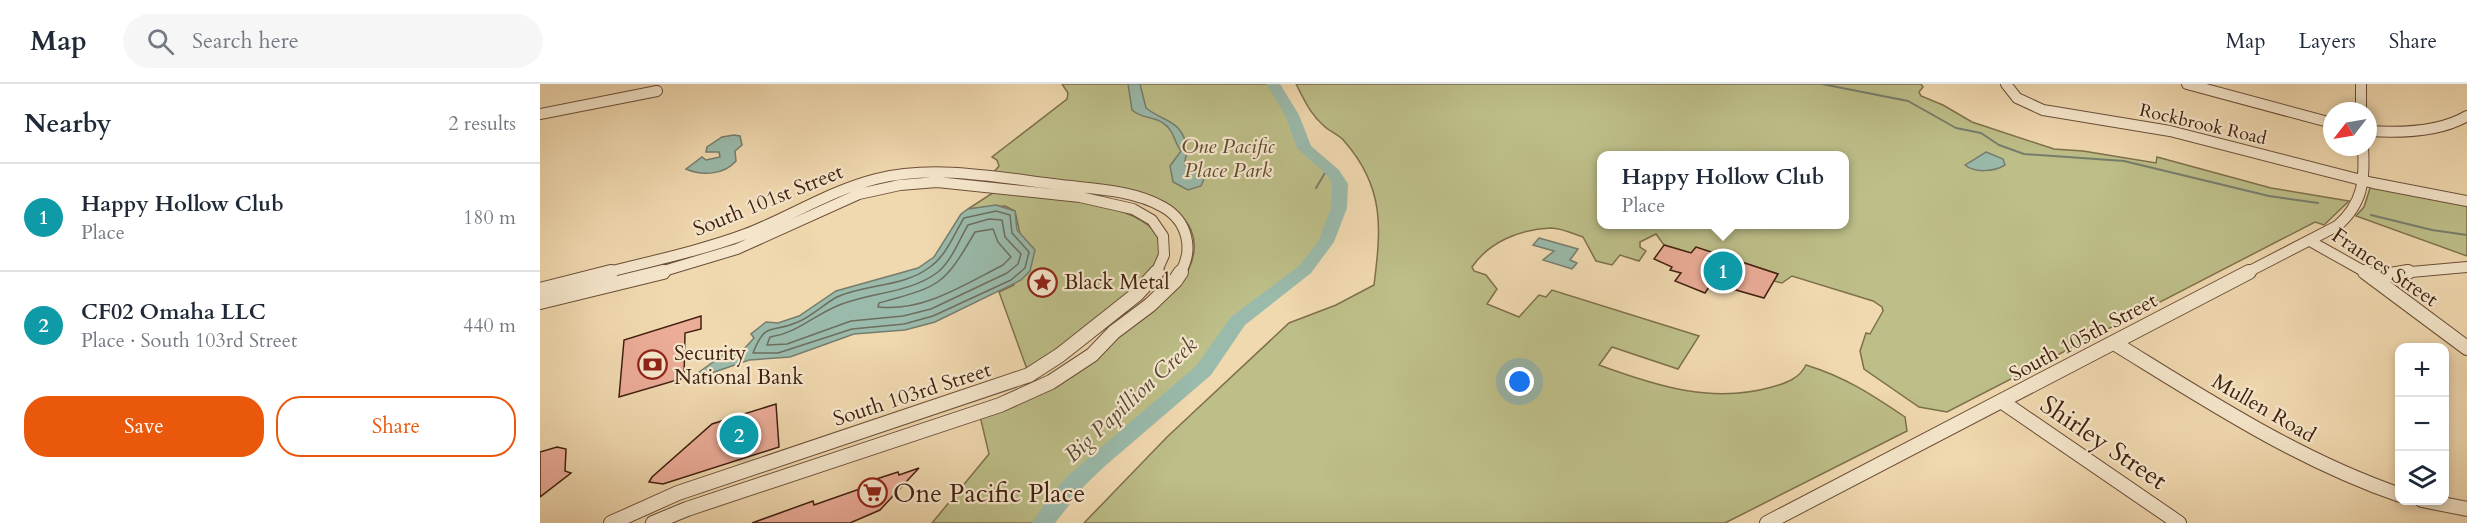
<!DOCTYPE html>
<meta charset="utf-8">
<style>
:root{--surface:#fff;--page:#f6f6f7;--text:#1f2937;--muted:#747a83;--line:#e0e1e3;--accent:#ea580c}
body{margin:0;font-family:Cardo,serif;background:var(--page);color:var(--text)}
.controls{position:absolute;right:18px;bottom:18px;display:grid;overflow:hidden;border-radius:12px;box-shadow:0 3px 9px #0003}
.controls button{width:54px;height:54px;display:grid;place-items:center;padding:0;border:0;border-bottom:2px solid var(--line);background:var(--surface);color:var(--text);font:30px sans-serif}
.compass{position:absolute;left:1783px;top:18px;width:54px;height:54px;border-radius:50%;background:var(--surface);box-shadow:0 3px 9px #0003;rotate:239deg}
.you{position:absolute;left:980px;top:298px;width:21px;height:21px;margin:-15px;border:4px solid #fff;border-radius:50%;background:#1a73e8;box-shadow:0 0 0 9px #1a73e833}
.badge{display:grid;place-items:center;width:39px;height:39px;border-radius:50%;background:var(--accent);color:#fff;font-size:20px;font-weight:700}
.pin{position:absolute;translate:-50% -50%;border:3px solid #fff;box-shadow:0 2px 6px #0006}
.popup{position:absolute;left:1057px;top:67px;width:252px;height:78px;box-sizing:border-box;display:grid;place-content:center;border-radius:12px;background:var(--surface);filter:drop-shadow(0 2px 4px #0005);font-size:20px;white-space:nowrap;color:var(--muted)}
.popup b{font-size:22px;color:var(--text)}
.popup::after{content:'';position:absolute;left:50%;top:100%;margin-left:-12px;border:12px solid transparent;border-top-color:var(--surface)}
.list{margin:0;padding:0;list-style:none}
h2{display:flex;justify-content:space-between;align-items:center;height:78px;margin:0;padding:0 24px;font-size:26px}
h2 small{font-size:20px;font-weight:400;color:var(--muted)}
.list li{display:grid;grid-template-columns:39px 1fr auto;gap:18px;align-items:center;box-sizing:border-box;height:108px;padding:0 24px;border-top:2px solid var(--line)}
.list b{display:block;font-size:22px;white-space:nowrap}
.list p{margin:0;font-size:20px;white-space:nowrap;color:var(--muted)}
.list em{font-size:20px;font-style:normal;color:var(--muted)}
.actions{display:flex;gap:12px;padding:18px 24px}
.actions a{flex:1;padding:14px 0;border:2px solid var(--accent);border-radius:24px;text-align:center;font-size:21px;color:var(--accent)}
.actions .main{background:var(--accent);color:#fff}
.icon{flex:none;width:33px;height:33px;fill:none;stroke:currentColor;stroke-width:2;stroke-linecap:round;stroke-linejoin:round}
.map{position:relative;flex:none;width:1927px;height:439px;overflow:hidden}
header{display:flex;align-items:center;gap:36px;box-sizing:border-box;height:84px;padding:0 30px;background:var(--surface);border-bottom:2px solid var(--line)}
header strong{font-size:28px}
nav{display:flex;gap:33px;margin-inline-start:auto;font-size:21px}
.search{width:420px;height:54px;background:var(--page);display:flex;align-items:center;gap:15px;box-sizing:border-box;padding:0 21px;border-radius:33px;color:var(--muted);font-size:22px}
main{display:flex}
aside{flex:1;background:var(--surface)}
.map>svg:first-child{display:block}
.green{fill:#bdbe88;stroke:#7e704c;stroke-width:1.5;fill-rule:evenodd}
.water{fill:#9abaab;stroke:#767d6d;stroke-width:1.5}
.lines{fill:none;stroke-linecap:round;stroke-linejoin:round}
.shore{stroke:#6d6e5e;stroke-width:1.5}
.stream{stroke:#767d6d;stroke-width:2}
.river{fill:#9abaab;fill-rule:evenodd}
.building{fill:#ebac98;stroke:#402110;stroke-width:1.5}
.minor-far1-casing{stroke:#6c4f38;stroke-width:12}
.minor-casing{stroke:#6c4f38;stroke-width:16}
.minor-far1{stroke:#f5e6cb;stroke-width:10}
.minor{stroke:#f5e6cb;stroke-width:14}
.labels{text-anchor:middle;stroke-width:4.5;stroke-linejoin:round;paint-order:stroke}
.far-street-label{font-size:18px;fill:#402110;stroke:#f5e6cb}
.park-label{font-size:21px;font-style:italic;fill:#5f482e;stroke:#f5e6cb}
.street-label{font-size:21px;fill:#402110;stroke:#f5e6cb}
.poi-label{font-size:21px;fill:#402110;stroke:#f5e6cb;text-anchor:start}
.water-label{font-size:22px;font-style:italic;fill:#564737;stroke:#f5e6cb}
.near-street-label{font-size:26px;fill:#402110;stroke:#f5e6cb}
.near-poi-label{font-size:26px;fill:#402110;stroke:#f5e6cb;text-anchor:start}
</style>
<header>
<strong>Map</strong>
<div class="search"><svg class="icon" aria-label="search" viewBox="0 0 24 24"><circle cx="10" cy="10" r="6"/><path d="M15 15l6 6"/></svg>Search here</div>
<nav><a>Map</a><a>Layers</a><a>Share</a></nav>
</header>
<main>
<aside>
<h2>Nearby<small>2 results</small></h2>
<ul class="list">
<li><span class="badge" style="background:#0f9aa8">1</span><div><b>Happy Hollow Club</b><p>Place</p></div><em>180 m</em></li>
<li><span class="badge" style="background:#0f9aa8">2</span><div><b>CF02 Omaha LLC</b><p>Place · South 103rd Street</p></div><em>440 m</em></li>
</ul>
<div class="actions"><a class="main">Save</a><a>Share</a></div>
</aside>
<div class="map">
<svg width="1927" height="439" viewBox="0 0 1927 439">
<rect width="100%" height="100%" fill="#f0d8af"/>
<filter id="stains"><feTurbulence type="fractalNoise" baseFrequency=".00333" numOctaves="4"/><feColorMatrix values="0 0 0 0 .2 0 0 0 0 .09 0 0 0 0 .02 0 0 0 .5 -.17"/></filter>
<radialGradient id="worn" r=".72"><stop offset=".6" stop-color="#630" stop-opacity="0"/><stop offset="1" stop-color="#630" stop-opacity=".3"/></radialGradient>
<path class="green" d="M522 0H733C738 12 746 20 752 31 759 43 757 57 768 68 782 81 800 86 801 108 802 119 798 129 794 139 775 197 736 200 698 237 683 251 679 271 664 286 613 338 541 375 503 439H392L449 370 440 332 488 314 648 187C663 155 650 134 622 117L452 90 459 82 457 76 452 73 527 15 528 9Z
M756 0H1381L1383 3 1379 8 1381 12 1403 21 1432 38 1514 65 1543 67 1616 79 1617 73 1731 104 1809 117 1784 141 1775 138 1407 328 1379 323 1324 285 1320 267 1326 249 1330 250 1343 227 1342 223 1333 217 1252 192 1242 199 1234 197 1238 190 1156 163 1151 169 1124 161 1116 150 1100 158V163L1106 167 1099 177 1080 171 1072 181 1056 177 1043 153C1034 150 1021 144 1011 144 980 145 949 158 932 183L934 187 946 191 957 205 947 220 979 233 999 211 1006 213 1012 206 1159 252 1138 285 1072 263 1059 281C1116 302 1172 320 1232 303 1246 299 1259 295 1266 281 1305 293 1331 310 1365 333L1367 347 1185 439H544L627 353 749 239 796 221 834 201C841 145 845 104 805 58 800 51 790 48 784 42 770 30 764 15 756 0ZM1062 72H1304V140H1062Z
M1831 101 1927 120V172L1816 132 1824 123Z
M454 108C490 112 609 116 619 157 622 170 615 180 610 192L488 288 459 208 474 201 480 150 475 127 465 122 428 125Z"/>
<path class="water" d="M588 0H600L606 24C625 39 644 36 647 67 647 71 644 76 645 81L664 95 661 102 648 106 633 98 630 82 641 67C634 58 634 46 623 39 613 32 602 35 592 26Z
M194 51 200 52 202 61 195 67 196 77C184 91 162 92 146 85L162 73 166 76 180 73 179 68H166L167 63 182 53Z
M1446 68 1463 75 1465 81C1454 88 1434 89 1425 81Z
M456 121 475 127 477 146 495 166 490 187 481 196 395 238 365 246 314 250 250 273 209 276 163 292H154L184 270 204 265 214 254 211 250 226 238 238 239 259 232 296 207 378 184 394 173 421 130 428 125Z
M999 154 1038 165 1030 176 1037 179 1032 185 1003 176 1014 167 993 161Z"/>
<g class="lines">
<path class="shore" d="M456 127 470 131 472 149 489 168 485 184 471 196 393 232 364 240 312 245 238 269H213C226 236 231 250 258 238 272 232 284 220 297 213 326 200 364 203 390 183 406 172 414 150 424 134Z
M449 135 462 136 465 153 481 170 478 180 467 189 391 225 363 232 311 237 247 260 227 261 230 253C257 249 273 232 297 222 329 208 369 210 398 188 412 176 419 156 428 141Z
M453 145 458 158 471 173 463 181C424 201 383 228 338 223L339 219C400 202 403 203 435 148Z"/>
<path class="stream" d="M1282 0 1368 17 1416 44 1441 49 1459 61 1484 70 1584 77 1729 112 1778 119
M776 104 789 82
M1831 131 1892 146 1927 151"/>
<path class="river" d="M726 0H740L759 31 771 62 799 86 808 100 807 124 794 158 771 189 705 241 671 291 565 382 545 401 515 439H492L511 410 530 390 657 281 691 233 759 182 778 158 791 124 792 100 788 92 757 64 745 31Z"/>
</g>
<path class="building" d="M1124 161 1151 169 1156 163 1238 190 1224 214 1175 200H1171L1165 209 1135 197 1141 189 1130 186 1132 183 1114 175Z
M161 232V245L145 249 144 294 79 313 84 256Z
M236 320 239 363 123 400 109 398 112 393 172 340Z
M17 363 26 365 25 387 31 389 0 413V368Z
M379 384 340 426 310 439H212L273 417 274 421 331 401 330 397 358 388 359 391Z"/>
<g class="lines">
<defs>
<path id="minor-far1" d="M1466 0 1477 14 1503 26 1630 47 1833 99 1927 117
M1647 0 1792 39
M1821 0V27
M0 30 117 7
M1828 47C1858 49 1900 48 1927 32
M1770 157 1827 189
M65 189C112 177 160 167 206 150 250 133 289 107 336 95 396 80 461 94 521 101 554 105 594 106 623 123 648 137 654 166 640 189
M117 189 197 165 319 110 360 101 397 98 540 113 593 125 612 136 623 152 624 171 616 189
M1706 189 1797 142C1823 120 1825 96 1823 63
M1860 189 1927 183"/>
<path id="minor" d="M1825 188 1927 264
M1833 194 1868 188
M0 206 71 188
M0 218 123 188
M1574 259C1667 316 1756 375 1860 411
M1461 317 1639 439
M1882 416 1927 425
M71 439 138 409 489 291 520 271 597 210 617 188
M113 439 147 425 460 321 511 298 552 271 574 248 610 221 635 197 641 188
M1227 439 1709 188"/>
</defs>
<use href="#minor-far1" class="minor-far1-casing"/>
<use href="#minor" class="minor-casing"/>
<use href="#minor-far1" class="minor-far1"/>
<use href="#minor" class="minor"/>
</g>
<defs>
<symbol id="sight-ring" viewBox="-11 -11 22 22"><circle r="9.5" fill="#f5e6cb" stroke="#8f2418" stroke-width="1.5"/><path d="M0-6L1.8-2.2L6-1.7L2.9 1.2L3.7 5.4L0 3.3L-3.7 5.4L-2.9 1.2L-6-1.7L-1.8-2.2Z" fill="#8f2418"/></symbol>
<symbol id="bank-ring" viewBox="-11 -11 22 22"><circle r="9.5" fill="#f5e6cb" stroke="#8f2418" stroke-width="1.5"/><path d="M-6-4H6V4H-6ZM0-2.3a2.3 2.3 0 1 0 0 4.6a2.3 2.3 0 1 0 0-4.6Z" fill="#8f2418"/></symbol>
<symbol id="supermarket-ring" viewBox="-11 -11 22 22"><circle r="9.5" fill="#f5e6cb" stroke="#8f2418" stroke-width="1.5"/><path d="M-6-5.5h2.5l.6 2H6L4.5 2H-2.5L-4.4-4H-6ZM-1.5 3.2a1.3 1.3 0 1 0 .1 0ZM3 3.2a1.3 1.3 0 1 0 .1 0Z" fill="#8f2418"/></symbol>
</defs>
<g fill-rule="evenodd">
<use href="#sight-ring" x="486" y="182" width="33" height="33"/>
<use href="#bank-ring" x="96" y="264" width="33" height="33"/>
<use href="#supermarket-ring" x="316" y="392" width="33" height="33"/>
</g>
<g class="labels">
<g class="far-street-label">
<text transform="translate(1663 40) rotate(13)" y="6">Rockbrook Road</text>
</g>
<g class="park-label">
<text x="688" y="69">One Pacific<tspan x="688" dy="24">Place Park</tspan></text>
</g>
<g class="street-label">
<text transform="translate(228 116) rotate(-22)" y="7">South 101st Street</text>
<text transform="translate(1845 183) rotate(34)" y="7">Frances Street</text>
<text transform="translate(1543 253) rotate(-28)" y="7">South 105th Street</text>
<text transform="translate(372 310) rotate(-18)" y="7">South 103rd Street</text>
<text transform="translate(1724 324) rotate(30)" y="7">Mullen Road</text>
</g>
<g class="poi-label">
<text x="524" y="205">Black Metal</text>
<text x="134" y="276">Security<tspan x="134" dy="24">National Bank</tspan></text>
</g>
<g class="water-label">
<text transform="translate(590 315) rotate(-43)" y="8">Big Papillion Creek</text>
</g>
<g class="near-street-label">
<text transform="translate(1564 358) rotate(34)" y="9">Shirley Street</text>
</g>
<g class="near-poi-label">
<text x="353" y="418">One Pacific Place</text>
</g>
</g>
<rect width="100%" height="100%" filter="url(#stains)"/>
<rect width="100%" height="100%" fill="url(#worn)"/>
</svg>
<div class="controls">
<button>+</button>
<button>−</button>
<button><svg class="icon" aria-label="layers" viewBox="0 0 24 24"><path d="M12 4l9 5-9 5-9-5zM3 14l9 5 9-5"/></svg></button>
</div>
<svg class="compass" viewBox="-18 -18 36 36"><path d="M0-13l5 13h-10z" fill="#e53935"/><path d="M0 13l5-13h-10z" fill="#747a83"/></svg>
<div class="you"></div>
<div class="pin badge" style="left:1183px;top:187px;background:#0f9aa8">1</div>
<div class="popup"><b>Happy Hollow Club</b>Place</div>
<div class="pin badge" style="left:199px;top:351px;background:#0f9aa8">2</div>
</div>
</main>
